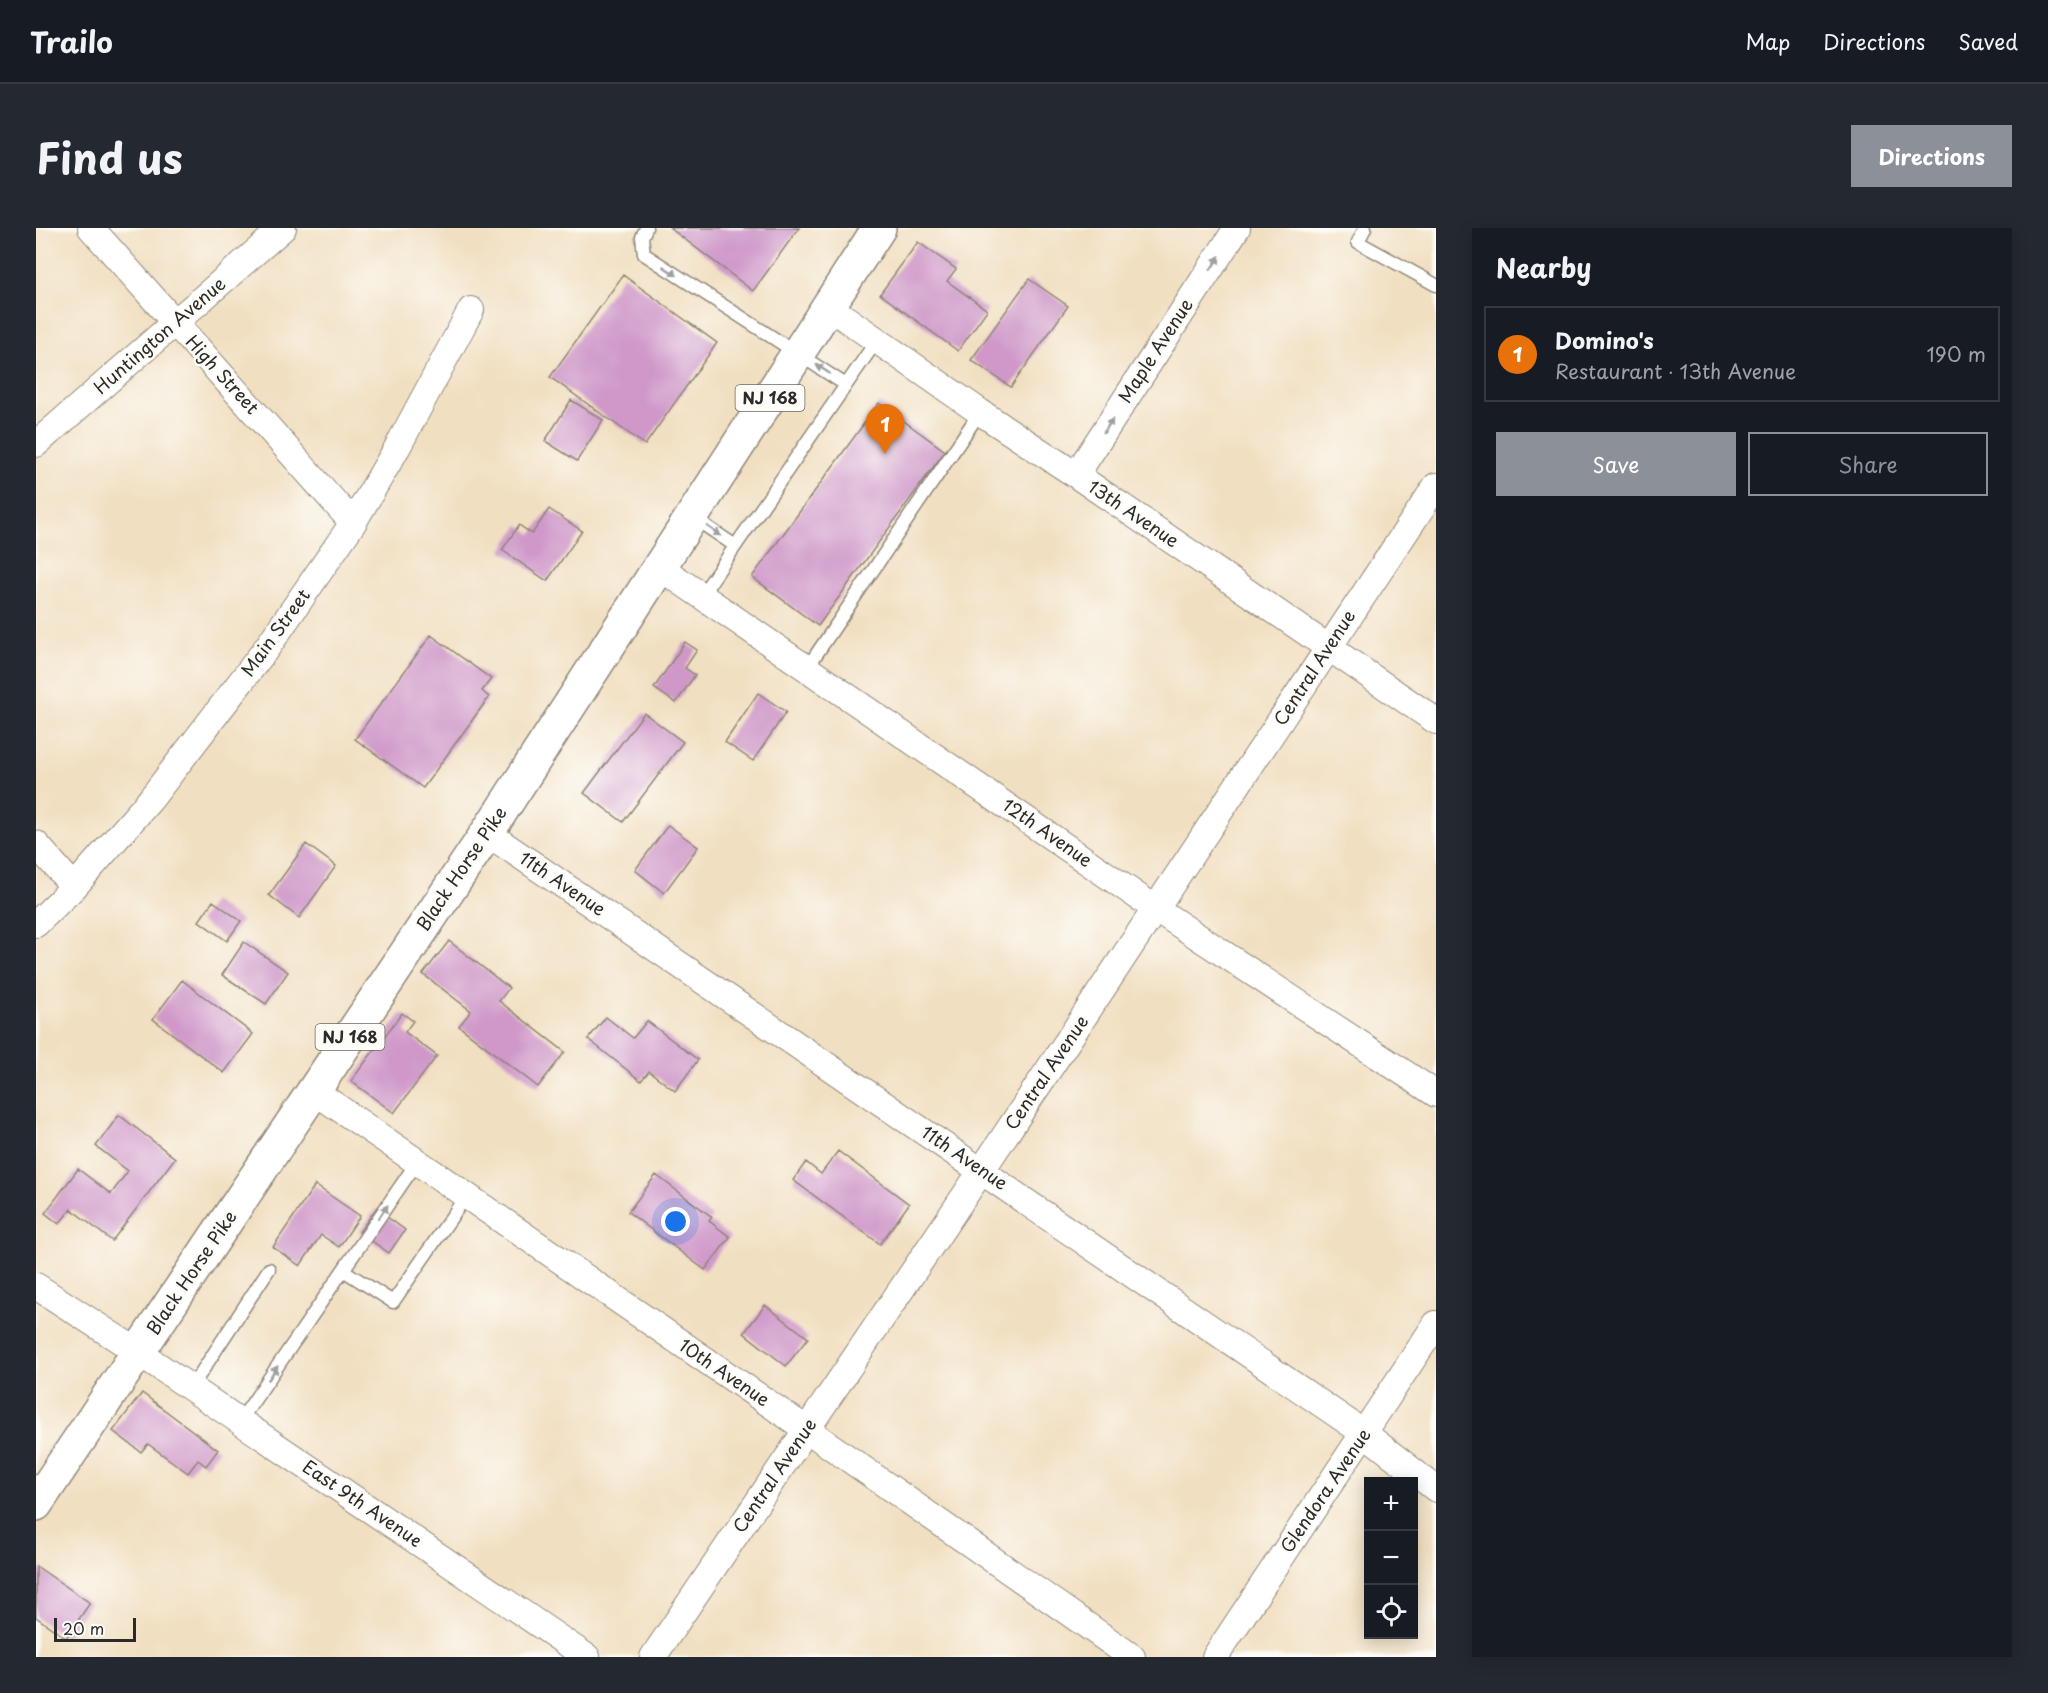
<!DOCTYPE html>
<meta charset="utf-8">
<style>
:root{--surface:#171b24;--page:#242831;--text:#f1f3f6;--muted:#9ea1a6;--line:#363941;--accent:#8c9099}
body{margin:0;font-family:"Playpen Sans",sans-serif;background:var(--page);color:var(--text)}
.controls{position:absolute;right:18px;bottom:18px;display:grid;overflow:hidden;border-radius:0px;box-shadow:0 3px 15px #0003}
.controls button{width:54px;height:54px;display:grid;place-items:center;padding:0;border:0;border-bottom:2px solid var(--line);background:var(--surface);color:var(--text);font:30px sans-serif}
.scale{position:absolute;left:18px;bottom:15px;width:82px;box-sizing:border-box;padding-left:6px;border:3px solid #2b2b2b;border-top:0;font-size:16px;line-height:21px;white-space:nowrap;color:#2b2b2b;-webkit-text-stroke:4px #fdfcf7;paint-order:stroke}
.you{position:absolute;left:640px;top:994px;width:21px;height:21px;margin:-15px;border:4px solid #fff;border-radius:50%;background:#1a73e8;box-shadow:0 0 0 9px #1a73e833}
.badge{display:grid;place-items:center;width:39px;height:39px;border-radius:50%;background:var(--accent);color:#fff;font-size:20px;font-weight:700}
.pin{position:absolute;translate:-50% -50px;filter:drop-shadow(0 2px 3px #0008)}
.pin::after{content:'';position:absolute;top:32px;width:21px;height:18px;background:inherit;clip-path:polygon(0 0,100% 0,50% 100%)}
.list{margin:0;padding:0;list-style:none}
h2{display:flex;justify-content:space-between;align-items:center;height:78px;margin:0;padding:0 24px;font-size:26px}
h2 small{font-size:20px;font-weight:400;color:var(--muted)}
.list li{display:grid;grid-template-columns:39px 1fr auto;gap:18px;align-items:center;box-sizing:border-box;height:96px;margin:0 12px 12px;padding:0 12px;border:2px solid var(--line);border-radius:0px}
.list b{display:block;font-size:22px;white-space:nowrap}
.list p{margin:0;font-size:20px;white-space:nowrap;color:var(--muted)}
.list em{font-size:20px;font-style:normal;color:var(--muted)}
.actions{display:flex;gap:12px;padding:18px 24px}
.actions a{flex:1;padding:14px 0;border:2px solid var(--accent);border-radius:0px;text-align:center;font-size:21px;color:var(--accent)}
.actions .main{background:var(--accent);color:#fff}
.icon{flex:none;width:33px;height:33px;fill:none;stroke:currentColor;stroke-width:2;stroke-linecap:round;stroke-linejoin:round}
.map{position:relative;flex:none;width:1400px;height:1429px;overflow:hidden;border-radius:0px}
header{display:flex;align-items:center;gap:36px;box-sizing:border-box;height:84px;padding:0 30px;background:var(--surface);border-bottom:2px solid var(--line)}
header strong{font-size:28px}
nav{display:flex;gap:33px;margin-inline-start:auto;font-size:21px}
.intro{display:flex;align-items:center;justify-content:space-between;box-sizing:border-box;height:144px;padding:0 36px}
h1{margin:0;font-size:42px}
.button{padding:15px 27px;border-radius:0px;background:var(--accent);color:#fff;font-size:21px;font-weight:700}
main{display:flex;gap:36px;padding:0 36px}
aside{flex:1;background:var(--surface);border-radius:0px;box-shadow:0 3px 15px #0003}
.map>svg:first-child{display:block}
.building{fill:#cf98c9}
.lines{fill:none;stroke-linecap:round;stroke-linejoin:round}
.lane-casing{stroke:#8e8576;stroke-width:15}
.street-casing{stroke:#8e8576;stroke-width:28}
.primary-casing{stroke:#8e8576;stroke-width:36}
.lane{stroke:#fff;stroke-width:12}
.street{stroke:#fff;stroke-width:26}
.primary{stroke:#fff;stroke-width:33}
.oneway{fill:#a0a0a0}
.labels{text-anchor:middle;stroke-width:5;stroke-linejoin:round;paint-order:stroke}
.shield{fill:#fdfcf7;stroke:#6a6a68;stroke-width:1.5}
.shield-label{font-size:16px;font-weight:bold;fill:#2b2b2b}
.street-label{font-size:18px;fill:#2b2b2b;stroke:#fdfcf7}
</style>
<header>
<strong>Trailo</strong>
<nav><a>Map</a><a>Directions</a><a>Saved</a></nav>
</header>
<div class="intro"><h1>Find us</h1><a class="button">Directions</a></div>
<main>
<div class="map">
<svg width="1400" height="1429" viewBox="0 0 1400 1429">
<rect width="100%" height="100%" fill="#fdfcf7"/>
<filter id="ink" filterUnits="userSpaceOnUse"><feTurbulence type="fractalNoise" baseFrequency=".0167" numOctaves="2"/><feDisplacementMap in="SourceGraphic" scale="12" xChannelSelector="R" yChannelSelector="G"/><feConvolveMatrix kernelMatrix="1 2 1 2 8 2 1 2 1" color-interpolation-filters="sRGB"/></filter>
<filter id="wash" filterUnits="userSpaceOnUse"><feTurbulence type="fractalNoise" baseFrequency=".008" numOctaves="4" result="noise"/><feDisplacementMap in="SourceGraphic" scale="24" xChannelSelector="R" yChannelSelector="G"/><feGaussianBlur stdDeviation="1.35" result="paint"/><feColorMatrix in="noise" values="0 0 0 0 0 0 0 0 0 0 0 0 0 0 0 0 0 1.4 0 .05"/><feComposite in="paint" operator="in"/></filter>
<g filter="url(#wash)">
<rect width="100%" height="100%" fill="#f1dfc1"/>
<g id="blocks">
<path class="building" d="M634 0H763L717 63Z
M882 14 920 41 911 53 951 82 922 123 844 66Z
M587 47 681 115 609 217 514 149Z
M993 51 1032 78 975 159 935 132Z
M535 172 567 192 541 233 509 213Z
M843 175 909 223 782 398 716 349Z
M513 281 546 303 511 353 466 322 483 297 496 306Z
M395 407 455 451 446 463 453 469 387 560 319 511Z
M649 414 661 422 649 440 659 447 640 475 618 460Z
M722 465 750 484 717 533 689 514Z
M608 485 647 514 587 594 548 565Z
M632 597 662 619 628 665 599 642Z
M270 616 300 638 263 690 233 667Z
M177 673 205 693 191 713 163 693Z
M413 713 473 760 463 773 529 824 502 859 423 798 435 783 387 746Z
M208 714 252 744 230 776 186 747Z
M146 752 217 806 188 845 117 791Z
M366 785 377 793 369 804 401 828 358 885 315 853Z
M570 789 597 810 611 793 662 832 639 863 613 843 605 853 552 811Z
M83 887 139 930 76 1013 35 981 23 996 9 985 42 941 75 966 92 943 60 918Z
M802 923 873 976 844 1016 757 952 770 934 785 946Z
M620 947 676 989 673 993 694 1009 669 1042 592 984Z
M279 957 324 988 303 1019 285 1007 264 1038 237 1019Z
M340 981 369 1002 353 1025 323 1004Z
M729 1077 772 1110 750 1138 708 1105Z
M106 1165 182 1222 170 1238 162 1232 152 1245 112 1216 105 1224 77 1203Z
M0 1338 54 1375 30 1410 0 1389Z"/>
</g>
</g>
<g filter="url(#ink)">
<use href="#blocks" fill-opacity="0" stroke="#8e8576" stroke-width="1.5"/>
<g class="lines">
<defs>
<path id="lane" d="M610 0 606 9 608 26 810 157
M1329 0 1322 14 1400 57
M658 290 698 317
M665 368 841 112
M771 440 944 184
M307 1042 357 1074 430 968
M155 1160 233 1041
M204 1193 381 934"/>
<path id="street" d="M55 0 317 295
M793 79 944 184 1040 247 1400 493
M0 216 247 0
M1040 247 1201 0
M625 340 1120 681 1400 866
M451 605 1328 1205 1400 1261
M0 616 38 659
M0 696 38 659 114 572 230 421 317 295 361 220 435 82
M278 863 770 1201 1096 1429
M0 1058 102 1124 551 1429
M617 1429 946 942 1400 258
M1179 1429 1400 1096"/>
<path id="primary" d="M0 1276 451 605 843 0"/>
</defs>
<use href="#lane" class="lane-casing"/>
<use href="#street" class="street-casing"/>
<use href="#primary" class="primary-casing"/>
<use href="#lane" class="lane"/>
<use href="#street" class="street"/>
<use href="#primary" class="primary"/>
</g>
<defs><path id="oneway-solid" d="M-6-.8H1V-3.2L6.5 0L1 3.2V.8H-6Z" transform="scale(1.5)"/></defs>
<g class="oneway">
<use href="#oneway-solid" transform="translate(1179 35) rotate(-57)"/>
<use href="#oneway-solid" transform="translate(634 43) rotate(33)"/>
<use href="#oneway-solid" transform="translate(787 141) rotate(-146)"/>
<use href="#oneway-solid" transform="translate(1072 198) rotate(-57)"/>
<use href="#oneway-solid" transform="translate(678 303) rotate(35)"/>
<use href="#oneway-solid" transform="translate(347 984) rotate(-56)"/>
<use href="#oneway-solid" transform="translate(237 1145) rotate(-56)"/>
</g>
</g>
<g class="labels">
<g class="shield">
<rect x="699.5" y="157" width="69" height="26" rx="4.5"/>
<rect x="279.5" y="796" width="69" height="26" rx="4.5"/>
</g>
<g class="shield-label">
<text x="734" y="176">NJ 168</text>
<text x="314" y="815">NJ 168</text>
</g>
<g class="street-label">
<text transform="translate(124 108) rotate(-41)" y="6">Huntington Avenue</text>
<text transform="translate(1120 123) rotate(-57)" y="6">Maple Avenue</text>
<text transform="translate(186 147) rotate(48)" y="6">High Street</text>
<text transform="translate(1097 286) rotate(34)" y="6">13th Avenue</text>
<text transform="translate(240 405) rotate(-54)" y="6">Main Street</text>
<text transform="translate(1279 440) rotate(-57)" y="6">Central Avenue</text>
<text transform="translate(1011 605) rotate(35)" y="6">12th Avenue</text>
<text transform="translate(426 641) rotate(-56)" y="6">Black Horse Pike</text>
<text transform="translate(526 656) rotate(34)" y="6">11th Avenue</text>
<text transform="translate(1011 845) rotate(-56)" y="6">Central Avenue</text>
<text transform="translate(928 930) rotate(34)" y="6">11th Avenue</text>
<text transform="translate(156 1045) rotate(-56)" y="6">Black Horse Pike</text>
<text transform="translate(688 1145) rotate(34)" y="6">10th Avenue</text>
<text transform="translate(739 1248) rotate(-56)" y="6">Central Avenue</text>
<text transform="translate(1290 1263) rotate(-56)" y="6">Glendora Avenue</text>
<text transform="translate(326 1276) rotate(34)" y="6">East 9th Avenue</text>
</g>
</g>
</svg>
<div class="controls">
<button>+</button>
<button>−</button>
<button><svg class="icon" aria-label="locate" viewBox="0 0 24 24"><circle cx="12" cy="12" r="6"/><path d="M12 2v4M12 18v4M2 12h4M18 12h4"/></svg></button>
</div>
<div class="scale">20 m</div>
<div class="you"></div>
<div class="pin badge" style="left:849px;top:226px;background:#e8710a">1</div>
</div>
<aside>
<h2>Nearby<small></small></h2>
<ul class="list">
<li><span class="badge" style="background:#e8710a">1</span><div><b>Domino's</b><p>Restaurant · 13th Avenue</p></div><em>190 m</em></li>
</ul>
<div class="actions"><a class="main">Save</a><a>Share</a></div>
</aside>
</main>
